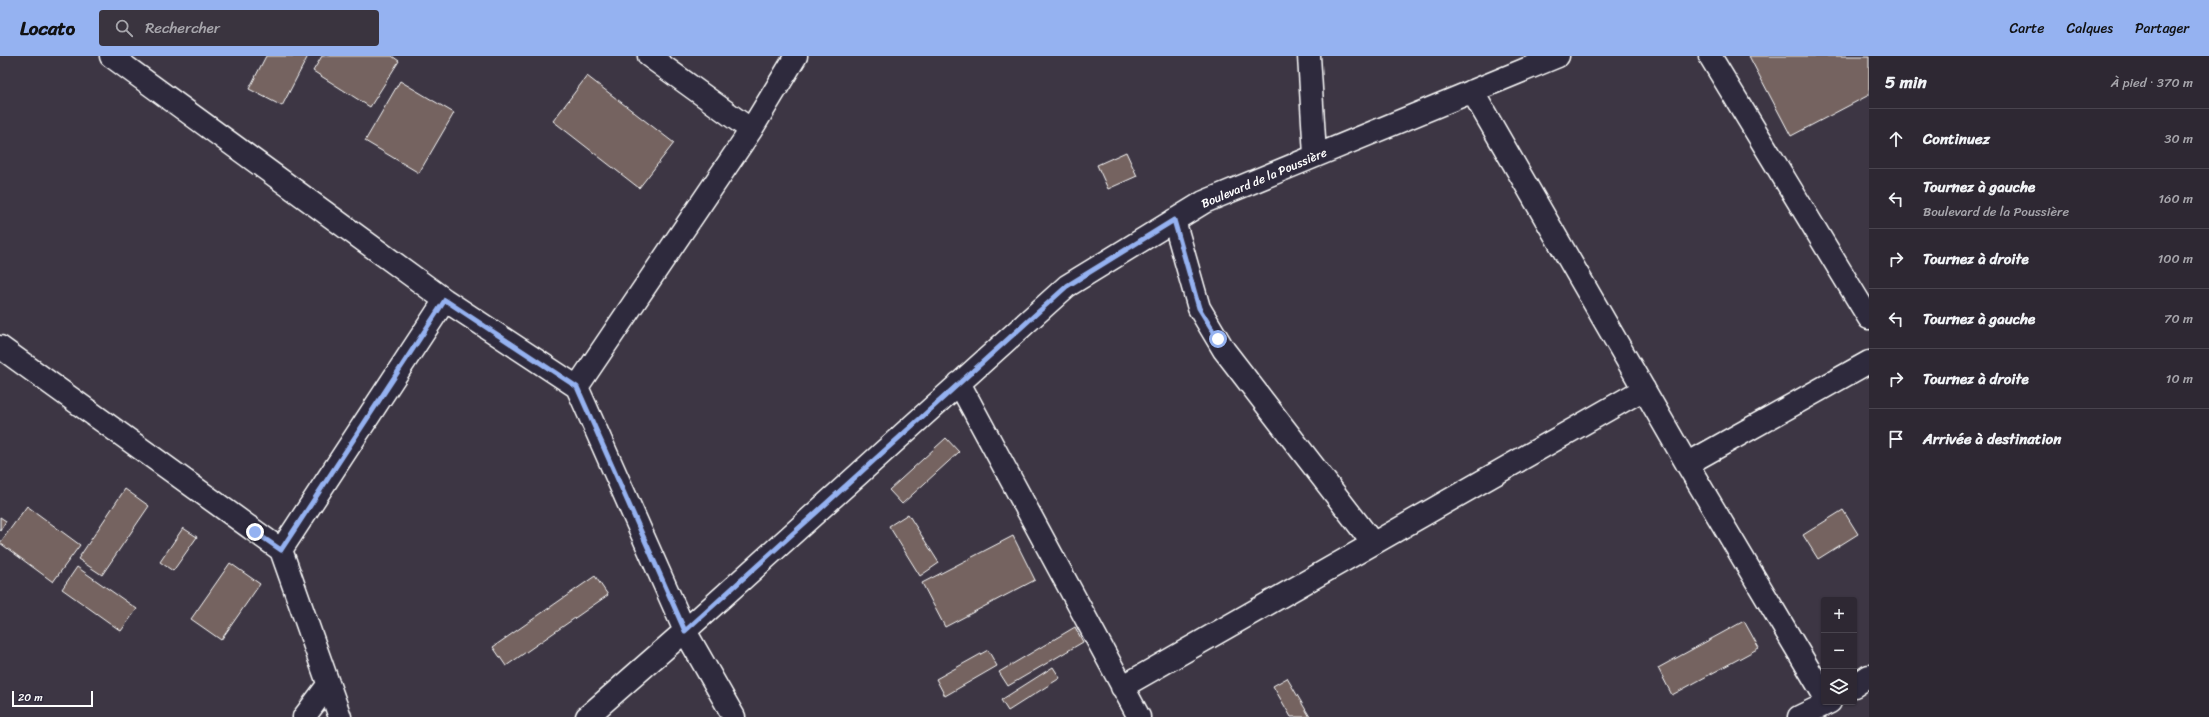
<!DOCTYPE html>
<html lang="fr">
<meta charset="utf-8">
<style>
:root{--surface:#2e2833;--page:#3a343f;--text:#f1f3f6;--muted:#a7a6ac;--line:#49444e;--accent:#95b2f1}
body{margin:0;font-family:Sriracha,sans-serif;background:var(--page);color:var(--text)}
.controls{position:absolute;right:12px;bottom:12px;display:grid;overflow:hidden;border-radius:4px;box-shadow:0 1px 3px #0004}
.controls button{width:36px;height:36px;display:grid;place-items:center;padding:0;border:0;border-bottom:1px solid var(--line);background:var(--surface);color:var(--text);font:20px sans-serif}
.scale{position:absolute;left:12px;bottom:10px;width:81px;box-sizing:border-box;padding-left:4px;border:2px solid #fff;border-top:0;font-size:11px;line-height:14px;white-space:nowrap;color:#fff;-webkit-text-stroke:3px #2f2a3d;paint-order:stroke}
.stop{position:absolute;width:12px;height:12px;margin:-9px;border:3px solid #95b2f1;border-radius:50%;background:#fff}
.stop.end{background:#95b2f1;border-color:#fff;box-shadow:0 1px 4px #0008}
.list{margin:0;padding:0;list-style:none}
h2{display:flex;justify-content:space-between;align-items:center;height:52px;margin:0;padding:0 16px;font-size:17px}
h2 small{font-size:13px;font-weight:400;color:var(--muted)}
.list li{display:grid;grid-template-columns:26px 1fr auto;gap:12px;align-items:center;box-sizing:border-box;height:60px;padding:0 16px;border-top:1px solid var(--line)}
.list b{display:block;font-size:15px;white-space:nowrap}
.list p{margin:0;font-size:13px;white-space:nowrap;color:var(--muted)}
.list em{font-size:13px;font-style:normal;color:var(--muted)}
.icon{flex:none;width:22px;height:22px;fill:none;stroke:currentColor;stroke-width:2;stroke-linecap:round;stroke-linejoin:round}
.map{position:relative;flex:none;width:1869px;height:661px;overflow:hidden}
header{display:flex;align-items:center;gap:24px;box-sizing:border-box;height:56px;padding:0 20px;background:var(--accent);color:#111}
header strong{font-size:19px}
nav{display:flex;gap:22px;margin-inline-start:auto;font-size:14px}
.search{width:280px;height:36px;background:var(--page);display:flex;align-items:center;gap:10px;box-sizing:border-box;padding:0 14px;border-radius:4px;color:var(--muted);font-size:15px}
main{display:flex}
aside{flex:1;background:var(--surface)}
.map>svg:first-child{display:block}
.building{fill:#746461;stroke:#fff}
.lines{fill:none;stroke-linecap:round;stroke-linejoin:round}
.minor-casing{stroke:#fff;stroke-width:25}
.minor{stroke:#2f2a3d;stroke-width:22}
.route{stroke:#95b2f1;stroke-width:5}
.labels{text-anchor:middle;stroke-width:3.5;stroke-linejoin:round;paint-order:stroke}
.street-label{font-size:12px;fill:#fff;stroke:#2f2a3d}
</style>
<header>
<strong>Locato</strong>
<div class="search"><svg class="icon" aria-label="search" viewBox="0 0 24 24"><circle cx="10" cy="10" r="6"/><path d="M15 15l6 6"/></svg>Rechercher</div>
<nav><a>Carte</a><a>Calques</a><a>Partager</a></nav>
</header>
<main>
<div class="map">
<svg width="1869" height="661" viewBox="0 0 1869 661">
<rect width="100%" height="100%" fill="#3d3644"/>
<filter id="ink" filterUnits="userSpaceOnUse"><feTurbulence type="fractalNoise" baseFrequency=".025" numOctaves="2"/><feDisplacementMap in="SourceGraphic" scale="8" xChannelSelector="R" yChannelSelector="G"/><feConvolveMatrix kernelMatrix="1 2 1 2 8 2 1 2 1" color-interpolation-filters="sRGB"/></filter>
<g filter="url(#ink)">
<path class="building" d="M266 0H308L282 50 249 33Z
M322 0H392L399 5 370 51 313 15Z
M1749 0H1869V39L1791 80Z
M587 20 674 87 639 132 553 65Z
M400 25 454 57 419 117 365 85Z
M1126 96 1137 120 1108 133 1097 109Z
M946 382 959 396 902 448 889 434Z
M125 433 149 450 102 519 78 503Z
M27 450 80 489 53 526 0 487Z
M1843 454 1858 478 1818 503 1803 479Z
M908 458 939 507 920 520 889 470Z
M0 461 6 465 0 475Z
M183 472 197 481 173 515 160 506Z
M1013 480 1035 524 945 571 922 527Z
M230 507 260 528 221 584 191 563Z
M77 511 137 553 121 575 62 533Z
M595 520 608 539 506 610 493 591Z
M1744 565 1759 592 1672 639 1658 612Z
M1075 571 1083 586 1008 630 999 616Z
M988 594 997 610 945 640 936 623Z
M1053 611 1060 622 1008 655 1001 644Z
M1287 622 1310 661H1291L1273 630Z"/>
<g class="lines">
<defs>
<path id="minor" d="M111 0 445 244 577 331 685 575 734 661
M649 0 751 74
M1309 0 1315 99
M1710 0 1869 262
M1472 35 1687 408 1824 639
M1174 164 1199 252 1224 294 1372 486
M0 291 281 494
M959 327 1139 661
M577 331 751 74 796 0
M1687 408 1869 306
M1854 630 1869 620
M1122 631 1644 333
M304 661 328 629
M340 661 281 494 445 244
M587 661 685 575 1067 230 1204 146 1558 0
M1799 661 1830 646"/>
</defs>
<use href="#minor" class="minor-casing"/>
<use href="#minor" class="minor"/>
</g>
</g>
<g class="lines" filter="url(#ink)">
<path class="route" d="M255 476 281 494 445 244 577 331 685 575 1067 230 1174 164 1199 252 1218 283"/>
</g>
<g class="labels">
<g class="street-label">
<text transform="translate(1264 122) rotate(-23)" y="4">Boulevard de la Poussière</text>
</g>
</g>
</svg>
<div class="controls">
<button>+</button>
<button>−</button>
<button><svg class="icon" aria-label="layers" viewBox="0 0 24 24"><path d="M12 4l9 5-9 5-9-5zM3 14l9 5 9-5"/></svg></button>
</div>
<div class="scale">20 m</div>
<div class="stop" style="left:1218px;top:283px"></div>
<div class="stop end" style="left:255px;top:476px"></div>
</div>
<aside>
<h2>5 min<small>À pied · 370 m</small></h2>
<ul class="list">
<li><svg class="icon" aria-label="ahead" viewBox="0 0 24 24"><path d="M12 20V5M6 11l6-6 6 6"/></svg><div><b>Continuez</b></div><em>30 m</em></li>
<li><svg class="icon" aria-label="left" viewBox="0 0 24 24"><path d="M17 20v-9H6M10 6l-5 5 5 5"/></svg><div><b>Tournez à gauche</b><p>Boulevard de la Poussière</p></div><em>160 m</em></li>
<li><svg class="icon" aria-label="right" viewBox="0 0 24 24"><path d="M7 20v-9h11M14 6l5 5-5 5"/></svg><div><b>Tournez à droite</b></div><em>100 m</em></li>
<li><svg class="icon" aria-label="left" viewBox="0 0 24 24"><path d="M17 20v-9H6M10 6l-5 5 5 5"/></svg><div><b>Tournez à gauche</b></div><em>70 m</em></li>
<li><svg class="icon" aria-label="right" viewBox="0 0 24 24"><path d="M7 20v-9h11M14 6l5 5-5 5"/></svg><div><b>Tournez à droite</b></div><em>10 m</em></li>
<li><svg class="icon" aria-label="arrive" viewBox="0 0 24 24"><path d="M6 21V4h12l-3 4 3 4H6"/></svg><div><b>Arrivée à destination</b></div></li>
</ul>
</aside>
</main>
